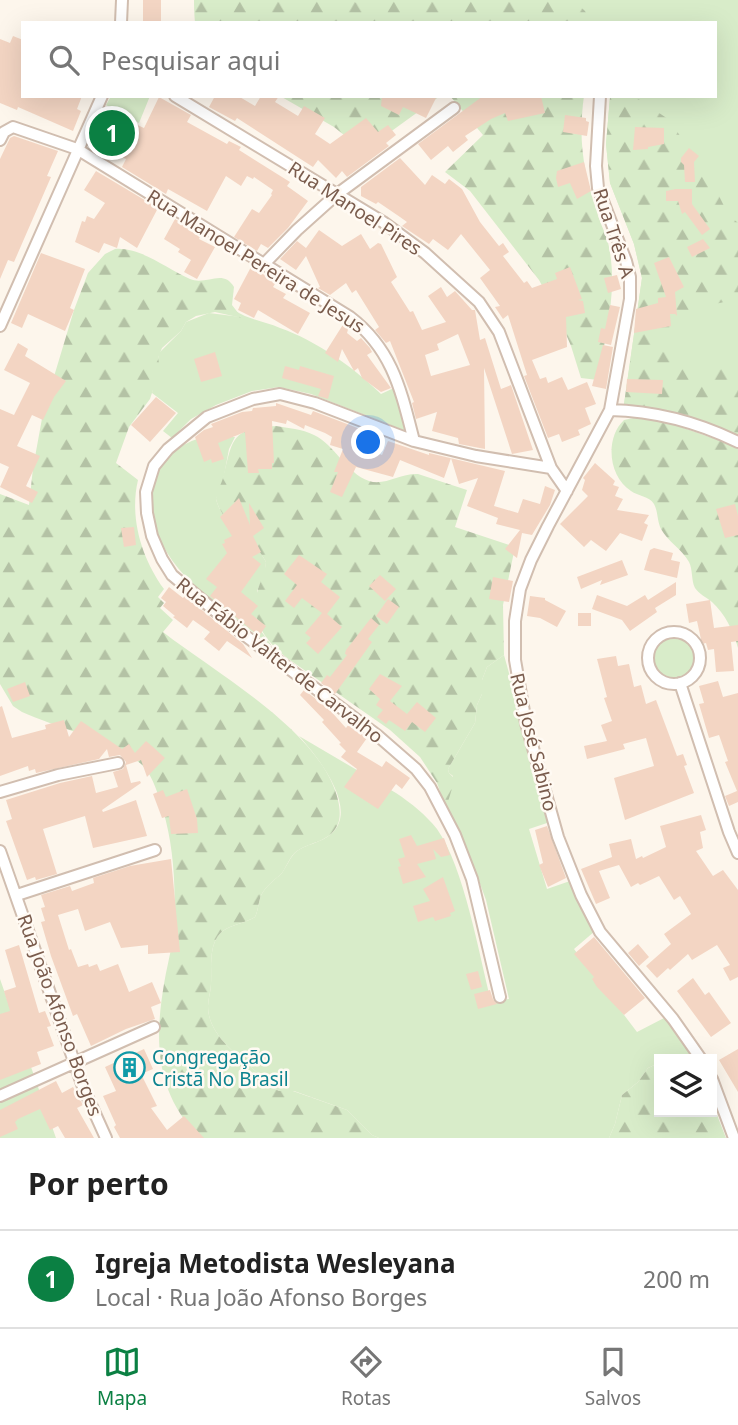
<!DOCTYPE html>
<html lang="pt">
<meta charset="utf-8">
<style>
:root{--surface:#fff;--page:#f2f2f2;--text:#222;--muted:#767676;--line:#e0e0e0;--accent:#0b8043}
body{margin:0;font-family:"Noto Sans",sans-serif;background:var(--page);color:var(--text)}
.controls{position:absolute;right:21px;bottom:21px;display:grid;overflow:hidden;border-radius:0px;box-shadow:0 7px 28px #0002}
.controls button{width:63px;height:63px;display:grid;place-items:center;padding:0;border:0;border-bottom:2px solid var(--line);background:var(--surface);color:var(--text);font:35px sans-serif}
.you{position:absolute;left:369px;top:443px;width:24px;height:24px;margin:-18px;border:5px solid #fff;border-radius:50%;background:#1a73e8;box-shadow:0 0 0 10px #1a73e833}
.badge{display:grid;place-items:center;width:46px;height:46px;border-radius:50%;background:var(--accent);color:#fff;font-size:23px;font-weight:700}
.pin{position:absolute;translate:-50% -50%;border:4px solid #fff;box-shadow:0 2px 7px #0006}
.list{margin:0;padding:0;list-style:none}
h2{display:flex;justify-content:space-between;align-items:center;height:91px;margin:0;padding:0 28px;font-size:30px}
h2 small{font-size:23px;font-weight:400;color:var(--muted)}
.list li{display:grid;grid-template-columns:46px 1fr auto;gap:21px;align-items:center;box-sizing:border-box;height:98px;padding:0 28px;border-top:2px solid var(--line)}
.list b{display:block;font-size:26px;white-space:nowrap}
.list p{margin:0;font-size:23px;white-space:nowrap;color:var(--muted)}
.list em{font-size:23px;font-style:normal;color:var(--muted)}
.icon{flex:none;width:38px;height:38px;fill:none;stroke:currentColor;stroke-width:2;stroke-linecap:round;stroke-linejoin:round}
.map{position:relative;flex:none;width:738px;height:1138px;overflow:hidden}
.search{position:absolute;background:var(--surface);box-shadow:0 7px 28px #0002;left:21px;right:21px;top:21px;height:77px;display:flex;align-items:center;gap:18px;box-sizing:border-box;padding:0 24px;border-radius:0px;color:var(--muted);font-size:26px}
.sheet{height:189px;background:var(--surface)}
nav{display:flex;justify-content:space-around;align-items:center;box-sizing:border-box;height:98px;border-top:2px solid var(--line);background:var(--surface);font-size:19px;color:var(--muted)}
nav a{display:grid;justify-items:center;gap:4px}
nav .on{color:var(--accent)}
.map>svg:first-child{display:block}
.green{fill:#d8ecc9}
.forest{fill:url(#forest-firs)}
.building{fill:#f3d5c3;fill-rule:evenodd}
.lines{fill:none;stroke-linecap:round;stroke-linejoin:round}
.street-casing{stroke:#d1beb0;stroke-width:14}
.street{stroke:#fff;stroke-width:10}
.labels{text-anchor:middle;stroke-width:5;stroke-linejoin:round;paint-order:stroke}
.street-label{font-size:19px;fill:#7a5c4d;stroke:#fffaf3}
.culture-label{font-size:19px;fill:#0d838f;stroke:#fffaf3;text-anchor:start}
</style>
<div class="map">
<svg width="738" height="1138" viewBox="0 0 738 1138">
<defs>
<pattern id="forest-firs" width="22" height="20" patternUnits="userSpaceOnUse" patternTransform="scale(1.75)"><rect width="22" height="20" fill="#d8ecc9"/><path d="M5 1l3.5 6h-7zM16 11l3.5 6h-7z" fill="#b4c2a5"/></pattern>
</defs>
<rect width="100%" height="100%" fill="#fdf6ec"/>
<path class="green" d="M194 0H738V435L695 420 624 404 642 278 634 244 610 183 606 144 610 96H715V23H195Z
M111 96H150L139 123 106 105Z
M234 310C249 320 264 321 280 328 317 341 353 367 381 394L394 388 406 431 311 394 279 387 252 391 216 405 191 419 172 438 163 431 178 413 152 393 159 353 181 331 186 322 209 313 241 317Z
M207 436 235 437 229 449 223 481 216 499C223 527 253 537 266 562L265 573 257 591 261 631 272 646C225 610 165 577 152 515 149 501 150 484 156 472 167 453 186 441 207 436Z
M651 658a23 23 0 1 1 46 0a23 23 0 1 1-46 0Z
M504 655 550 822 529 829 547 889 570 881 595 931 574 949 637 1032 666 1017 693 1055 659 1059V1063L648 1068 638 1082 622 1095 615 1124 609 1138H379L372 1135 347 1110 294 1091H279L273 1088C252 1063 208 1042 208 1006 208 998 211 991 211 984 212 964 207 936 230 927 239 923 247 922 255 917 259 909 258 899 263 892 267 885 276 879 282 873 286 867 289 860 293 855 302 844 320 844 331 834 360 809 317 756 299 736L396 793C411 803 426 815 437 829 464 867 479 954 491 1001L509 999 486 900 475 870 446 808 453 776 449 773 448 769 475 723 477 705 482 694V680L487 667Z
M0 979 56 1138H0Z"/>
<path class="forest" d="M194 0H349C366 7 379 7 396 0H573L585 11 591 23H195Z
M280 96H440L364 151 334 127Z
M450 96H584C578 139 583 171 597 212 600 224 607 235 609 247 618 292 605 336 598 380L581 378 571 346 557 313 539 280 470 191 445 172 483 135Z
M617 96H634L668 119 709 176 728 214 738 223V299C705 306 661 314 671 359L684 368 721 364 738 366V435L695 420 624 404 642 278 634 244 610 183 606 144 610 98Z
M115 249C141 247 167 269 190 279 206 286 223 268 234 287L232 305 242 318 215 312 196 316 186 322 181 331 162 348 158 358 160 368 150 399 129 427 116 463 138 480C129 518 142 559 164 589L158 597 164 603 160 608 173 620 163 632C217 674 322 732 338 800 340 808 341 819 337 826 329 842 310 842 297 851 290 856 287 866 282 873 276 879 267 885 263 892 258 899 259 909 255 917 247 922 239 923 230 927 207 936 212 964 211 984 211 991 208 998 208 1006 208 1042 252 1063 273 1088L279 1091H293L347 1110 372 1135 379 1138H200C156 1094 154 1043 164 984 166 970 170 957 172 942 177 899 175 851 163 810 158 795 154 778 143 766 124 745 52 726 22 712L13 706 0 684V494L29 505 33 468 43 413 74 310 88 273 105 254Z
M638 417 661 420 738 447V648C733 630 725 614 712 602 706 597 699 594 695 588 691 580 693 570 689 562 682 549 668 542 661 529 657 521 658 511 654 504 649 496 638 496 631 491 608 476 605 438 624 420Z
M276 426C288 428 302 429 314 435 335 445 346 473 369 481 385 486 401 473 418 474L467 490 455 527 515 547 503 605 504 655 487 667 482 680V694L477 705 475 723 448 769 449 773 455 779 446 808 437 783 420 757 390 730 287 658C265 640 249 620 258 589 261 580 265 572 266 562 253 537 223 527 216 499 217 491 221 485 223 478 233 439 230 429 276 426Z
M659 1063V1112H712V1102L726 1138H609L615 1124 622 1095 638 1082 648 1068Z"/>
<path class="building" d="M143 0H161V23H143Z
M13 36 23 40V96H82L77 109 81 111 73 131 18 107 17 110 0 103V39L10 43Z
M215 96H238L255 106 261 96H279L275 102 298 116 304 106 325 118 315 134 330 144 366 118 378 132 388 125 396 135 386 143 389 146 347 177 342 171 336 178 318 160 313 167 237 118 235 121 209 107Z
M382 96H437L426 118 403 107 399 115 381 106Z
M483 96H541L545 113 508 121 505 113 491 119 465 136 468 140 453 152 448 146 431 160 418 144Z
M159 97 191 115 187 122 227 144 229 141 241 147 239 150 290 182 287 186 308 201 288 228 268 248 261 244 257 251 234 237 252 209 259 213 272 195 271 194 273 190 254 177 253 179 247 176 241 186 226 176 207 211 168 189 166 194 122 167 126 159 90 142 104 110 144 128Z
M565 115 586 118V121L589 122 587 136 563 132Z
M635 127 664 128V144L648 147V149L633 150Z
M14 136 58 151 47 176 51 177 14 262 8 260 0 279V159L10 138Z
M689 148 699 156 694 162 695 182H685L684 165 681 162V158Z
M400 158 425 185 432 175 445 184 449 179 462 189 480 222 499 246 503 243 509 252 503 256 524 283 527 281 532 288 557 279 555 273 570 267 582 299 578 300 583 301 585 313 566 317 567 347 532 360 540 379 546 377 548 383 562 377 568 390 587 382 596 404 585 408 591 424 578 430 580 435 562 442 559 434 548 438 524 376 527 375 508 315 503 319 495 307 500 306 480 278 490 270 461 234 448 250 433 239 429 244 402 226 407 222 400 217 378 202 376 204 361 196V187Z
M584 162 591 191 577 199 570 183 558 187 556 178 557 171Z
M96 171 158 208 137 248 120 237 117 248 104 243 99 253 75 242 82 221 85 222 87 216 94 219 105 203 84 190Z
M676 189H692V204L710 229 702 235 685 212 682 214 678 201H666V191Z
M175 219 190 228 189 230 200 237 199 239 215 247 197 279 184 272 191 260 178 252 180 249 164 239Z
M319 230 342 246 361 234 370 249 378 243 381 244 397 277 391 282 410 312 413 311 422 330 446 322 428 296 441 287 447 297 455 291 472 310H475L480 340 485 338 501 389 511 385 533 450 512 454 484 368 485 449 459 444 458 438 432 431 437 412 416 419 412 403 414 402 390 341 386 343 375 330 379 327 356 290 352 293 346 283 330 295 318 288 320 287 306 256 296 270 280 259 297 241 306 248ZM458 334 470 365 431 376 425 355 439 350 437 344Z
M703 239 710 248 692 257 687 247Z
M41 253 85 269 70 308 74 310 65 331 28 314 22 328 11 323Z
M669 257 684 287 675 292 677 316 675 314H670L671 326 634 333 636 309 658 303V298L666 297 654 263Z
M251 267 276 282 273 287 286 294 283 298 310 313 298 334 258 310 254 318 238 310 241 303 234 299Z
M617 275 621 289 608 293 604 278Z
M610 305 620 307 611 345 598 342 601 328 605 329Z
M344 323 349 326 347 333 357 341 361 338 370 348 372 352 367 355 391 388 381 392 362 378 358 368 354 371 342 349 338 362 325 353Z
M18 343 28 349 25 356 66 381 54 397 43 420 32 415 17 446 40 456 26 486 38 492 32 503 0 487 9 467 0 463V409L14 415 30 383 4 370Z
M603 345 613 347 606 389 592 386Z
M215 352 222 376 201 382 194 359Z
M285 366 299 370 300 366 334 376 328 399 318 396 321 389 282 378Z
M627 379 663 380 662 394 626 392Z
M156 397 176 413 150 442 131 425Z
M276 403 311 415 313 411 368 432 363 447 382 455 388 441 429 455V453L505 471 494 506 518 513 523 499 540 504 545 486 555 490 550 505 532 535 522 533 517 558 505 549 520 530 496 524 498 518 467 506 478 478 459 484 451 458 444 478 400 460 393 477 356 467 342 497 330 492 338 472H334L343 449 330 445 332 437 325 433 305 425 304 429 287 420 286 424 272 421 274 463H272V469H258L259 473H248L245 432 218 443 224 459 212 463 211 459 204 462 195 437 204 430 213 427 211 424 242 412 252 411 253 408 276 406Z
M595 463 615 481 613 485 619 487 615 496 623 499 617 510 649 515 644 523 648 525 642 541 620 533 606 551 591 540 584 547 560 524 588 496 582 490 585 480 583 478Z
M239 498 250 525 249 503 264 528 253 536 261 552 252 557 261 564 241 592 258 606 251 614 266 626 259 636 210 596 217 587 206 579 227 553 222 544 225 543 224 540 232 536 220 517Z
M735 504 738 516V535L725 538 716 509Z
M134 527 136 545 124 547 121 528Z
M654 548 673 553 671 560 680 562 677 578 644 570 650 550Z
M299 555 327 574 321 582 340 597 327 614 342 627 318 654 306 643 311 638 305 633 322 613 302 598 294 608 285 601 297 585 284 574Z
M622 560 628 575 600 585 602 580 581 589 577 577Z
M380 575 396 589 385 601 369 586Z
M493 577 513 581 509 602 489 599Z
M676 582V595L655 608 657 612 630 631 622 620 592 609 597 595 627 606 645 595 648 600Z
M169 587 183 598 185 596 243 644 252 658 227 641 219 651 204 639 210 632 193 620 187 628 173 617 175 616 163 606 166 602 161 598Z
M530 596 545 598V600L566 611 557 627 540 618 527 616Z
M388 599 399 607 387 624 376 616Z
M710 600 714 628 738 625V641L731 642 734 671 716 672 714 649 708 650 706 643 702 644 697 621 689 623 686 604Z
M578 613H591V626H578Z
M371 618 379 625 368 639 372 642 335 694 321 683 327 675 330 677 347 655 345 654 346 650Z
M616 656 618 666 629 664 634 687 641 685 646 704 656 700 677 756 683 754 687 765 684 766 694 793 625 820 614 778 654 766 646 738 623 744 625 749 587 759 584 746 607 741 601 725 612 721 604 698 607 697 597 659Z
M380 674 402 686 390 701 407 714 417 702 436 718 425 732 412 722 405 731 389 720 386 724 377 717 383 710 376 705 380 699 369 689Z
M718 681 723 697 738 693V802L729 806 725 796 737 791 725 762 728 761 719 735 709 738 699 704 704 703 699 686Z
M25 682 30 696 13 702 7 689Z
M304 690 328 708 346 728 349 724 367 738 357 752 382 767 386 761 410 778 402 789 396 784 378 809 344 787 357 769 341 757 346 751 339 744 341 743 322 722 324 720 300 695Z
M2 706 12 738 46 729 45 725 64 720 69 737 81 721 122 749 129 744 135 753 146 741 153 747 165 758 147 777 141 760 126 765 131 783 140 781 141 783 102 810 103 812 136 800 147 836 93 848 85 816 43 829 57 874 36 880 35 877 27 880 6 821 12 819 6 800 60 783 92 776 96 793 118 787 113 772 123 769 126 762 120 755 109 757 107 749 99 759 36 773 35 769 29 771 28 766 0 776V707Z
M187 789 197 819 198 833 171 834 169 816 162 818 153 794 163 790 166 797Z
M701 815 706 830 700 832 703 848 696 851 713 876 723 870 738 890V977L730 981 723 968 730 965 717 945 692 960 688 954 670 970 668 968 657 978 646 966 671 944 664 934 691 914 680 896 674 900 659 876 640 885 638 883 631 887 619 865 599 871 610 898 596 904 581 869 612 857 609 844 631 839 636 859 642 856 643 858 666 847 660 826Z
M547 826 566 878 548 887 539 865 543 863 535 830Z
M411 835 417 846 444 838 450 855 441 857 433 849 436 859 417 864 426 877 403 884 398 867 401 866 398 859 405 857 399 839Z
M171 859 180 952 148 954V945L121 948 110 922 85 931 78 909 58 915 69 950 71 949 78 967 88 964 89 967 97 964 100 971 118 964 129 992 152 982 161 1003 151 1007 155 1019 126 1029 91 1046 77 1014 73 1016 51 956 41 922 45 921 41 908 45 907 41 895 70 886 72 891 94 883 93 878 130 866Z
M443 877 455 911 450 913 451 916 435 921 433 917 418 922 413 906 430 901 423 889Z
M594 937 645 998 624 1015 597 987 592 979 594 977 574 954Z
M638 944 649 957 639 966 628 953Z
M19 945 39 1013 45 1011 51 1026 47 1027 54 1046 37 1052 41 1064 0 1080V1014L10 1011 4 991 16 987 5 950Z
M478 971 482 987 471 990 466 974Z
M693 978 705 995 709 992 731 1023 711 1037 677 991Z
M490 990 493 999 497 1004 478 1009 474 994Z
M144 1049 153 1069 141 1074 157 1106 151 1108 167 1130 184 1116 204 1138H120L114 1127 116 1125 103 1096 116 1091 105 1067Z
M738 1049V1092L719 1060Z
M56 1081 62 1093 73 1087 83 1105 77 1108 94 1138H65L58 1126 50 1130 40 1109 18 1119 15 1122 18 1129 0 1137V1110Z"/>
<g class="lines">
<defs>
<path id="street" d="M121 23 122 0
M175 96 383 222 425 253 479 302 499 332 551 468
M600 96 596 166 598 188 626 261 630 277V299L610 410 548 526 531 560 520 589 515 621V660L526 723 558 837 581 895 600 932 673 1019 701 1059
M0 140 4 132 13 127 77 149 350 317C393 350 401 391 414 441
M264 264 297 230 336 195 454 108
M0 326 102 96
M610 410C654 411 699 423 738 442
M648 658a26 26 0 1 1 52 0a26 26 0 1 1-52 0Z
M680 683 729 832 738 853
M0 792 58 775 118 763
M0 851 83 1087 106 1138
M17 895 155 850
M500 997 472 879 455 835 430 787 416 769 377 735 243 634 172 575 162 559 152 536 147 513 146 492 154 466 168 449 207 417 253 399 280 394 315 403 414 441 476 456 551 468 567 491
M712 1079 734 1138
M0 1096 154 1027"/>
</defs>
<use href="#street" class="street-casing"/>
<use href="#street" class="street"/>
</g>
<defs>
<symbol id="building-ring" viewBox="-11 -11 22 22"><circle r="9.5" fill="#fffaf3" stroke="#0f9aa8" stroke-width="1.5"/><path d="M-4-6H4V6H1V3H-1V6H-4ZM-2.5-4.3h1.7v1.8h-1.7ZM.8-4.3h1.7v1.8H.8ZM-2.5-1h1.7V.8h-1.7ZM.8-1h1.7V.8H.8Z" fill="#0f9aa8"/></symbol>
</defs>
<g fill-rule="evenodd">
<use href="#building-ring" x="112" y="1050" width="35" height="35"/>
</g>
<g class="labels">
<g class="street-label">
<text transform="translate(355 208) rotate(33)" y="7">Rua Manoel Pires</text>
<text transform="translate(614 233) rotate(72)" y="7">Rua Três A</text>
<text transform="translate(256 261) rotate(32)" y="7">Rua Manoel Pereira de Jesus</text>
<text transform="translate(280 660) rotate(38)" y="7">Rua Fábio Valter de Carvalho</text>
<text transform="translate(534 742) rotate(76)" y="7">Rua José Sabino</text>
<text transform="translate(60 1015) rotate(70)" y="7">Rua João Afonso Borges</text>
</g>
<g class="culture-label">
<text x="152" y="1064">Congregação<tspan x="152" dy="22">Cristã No Brasil</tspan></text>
</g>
</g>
</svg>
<div class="controls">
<button><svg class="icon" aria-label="layers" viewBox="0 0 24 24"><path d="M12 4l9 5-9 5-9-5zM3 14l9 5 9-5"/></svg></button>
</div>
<div class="you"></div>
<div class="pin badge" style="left:112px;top:133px">1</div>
<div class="search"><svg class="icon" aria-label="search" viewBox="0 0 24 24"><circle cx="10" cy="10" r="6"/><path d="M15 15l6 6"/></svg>Pesquisar aqui</div>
</div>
<section class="sheet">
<h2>Por perto<small></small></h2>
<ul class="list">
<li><span class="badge">1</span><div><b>Igreja Metodista Wesleyana</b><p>Local · Rua João Afonso Borges</p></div><em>200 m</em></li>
</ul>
</section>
<nav>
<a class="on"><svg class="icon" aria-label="map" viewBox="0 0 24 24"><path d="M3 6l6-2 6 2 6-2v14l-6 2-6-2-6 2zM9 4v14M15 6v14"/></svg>Mapa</a>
<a><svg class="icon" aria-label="directions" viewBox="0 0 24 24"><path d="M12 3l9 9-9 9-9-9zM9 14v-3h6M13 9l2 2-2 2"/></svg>Rotas</a>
<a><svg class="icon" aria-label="saved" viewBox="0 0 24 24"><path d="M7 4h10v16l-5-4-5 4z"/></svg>Salvos</a>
</nav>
